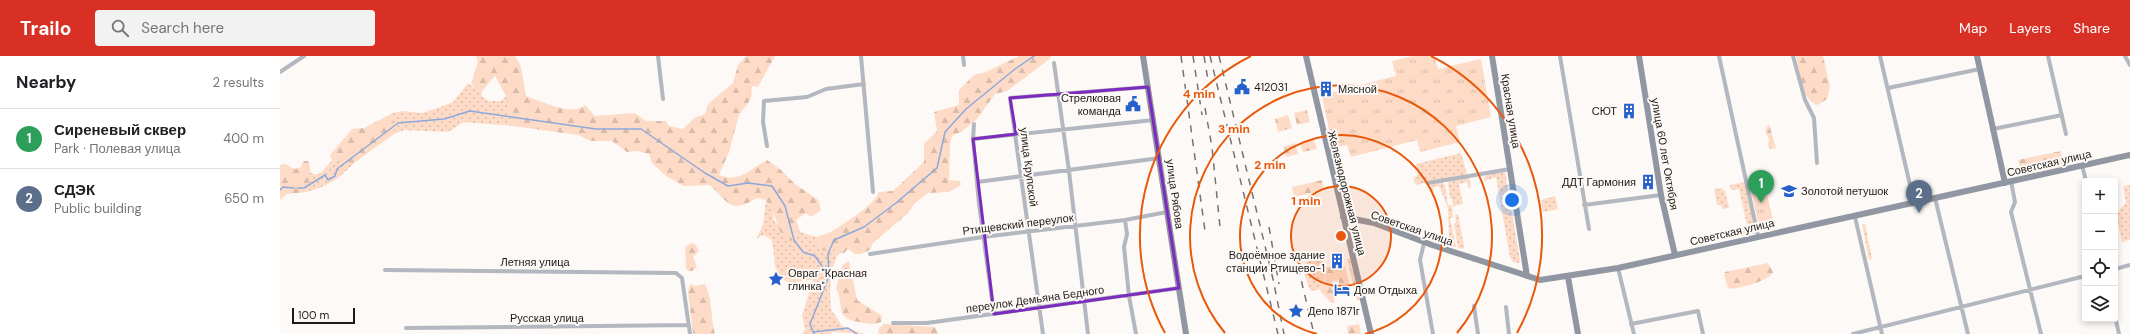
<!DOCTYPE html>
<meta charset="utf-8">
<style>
:root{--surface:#fff;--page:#f2f2f2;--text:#202124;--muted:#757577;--line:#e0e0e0;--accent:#d93025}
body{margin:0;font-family:"DM Sans",sans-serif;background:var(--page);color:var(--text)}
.controls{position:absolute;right:12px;bottom:12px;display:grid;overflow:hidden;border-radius:4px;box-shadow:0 2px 6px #0003}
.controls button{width:36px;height:36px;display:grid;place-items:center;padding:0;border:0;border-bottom:1px solid var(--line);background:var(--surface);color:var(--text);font:20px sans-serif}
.scale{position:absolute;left:12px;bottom:10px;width:63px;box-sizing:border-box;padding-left:4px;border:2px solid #201a16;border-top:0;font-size:11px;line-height:14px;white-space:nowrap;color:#201a16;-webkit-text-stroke:3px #fcf9f6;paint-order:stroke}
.you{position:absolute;left:1232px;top:144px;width:14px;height:14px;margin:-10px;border:3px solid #fff;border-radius:50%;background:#1a73e8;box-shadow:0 0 0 6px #1a73e833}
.badge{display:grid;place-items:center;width:26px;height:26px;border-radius:50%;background:var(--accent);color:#fff;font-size:13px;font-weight:700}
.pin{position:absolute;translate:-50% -33px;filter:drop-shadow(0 1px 2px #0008)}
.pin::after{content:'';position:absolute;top:21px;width:14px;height:12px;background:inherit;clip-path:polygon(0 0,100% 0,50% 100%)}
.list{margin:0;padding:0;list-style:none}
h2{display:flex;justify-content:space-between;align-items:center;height:52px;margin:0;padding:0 16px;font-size:17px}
h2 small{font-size:13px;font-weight:400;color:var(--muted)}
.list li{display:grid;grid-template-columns:26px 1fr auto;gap:12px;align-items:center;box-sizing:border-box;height:60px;padding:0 16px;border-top:1px solid var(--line)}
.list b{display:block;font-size:15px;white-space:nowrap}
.list p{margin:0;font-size:13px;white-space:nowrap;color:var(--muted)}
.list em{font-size:13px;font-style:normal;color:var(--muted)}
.icon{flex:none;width:22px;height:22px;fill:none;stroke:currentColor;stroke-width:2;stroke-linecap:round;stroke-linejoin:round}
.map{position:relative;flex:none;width:1850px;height:278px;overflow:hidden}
header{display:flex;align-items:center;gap:24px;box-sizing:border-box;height:56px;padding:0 20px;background:var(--accent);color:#fff}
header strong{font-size:19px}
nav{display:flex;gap:22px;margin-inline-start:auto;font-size:14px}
.search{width:280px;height:36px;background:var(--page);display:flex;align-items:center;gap:10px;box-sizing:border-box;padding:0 14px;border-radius:4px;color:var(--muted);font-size:15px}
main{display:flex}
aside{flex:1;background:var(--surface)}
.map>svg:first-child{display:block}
.grass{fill:url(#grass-dots)}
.forest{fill:url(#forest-firs)}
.park{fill:url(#park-tufts)}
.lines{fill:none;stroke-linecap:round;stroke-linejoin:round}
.stream{stroke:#8da9db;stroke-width:1.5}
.street{stroke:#b3b7bf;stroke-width:4}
.secondary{stroke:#9197a2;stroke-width:6}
.rail{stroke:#787370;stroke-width:1.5;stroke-dasharray:7 7;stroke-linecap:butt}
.marked{fill:none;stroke:#7b2cbf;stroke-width:3;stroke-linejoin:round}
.ring{fill:none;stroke:#e8590c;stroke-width:2}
.labels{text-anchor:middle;stroke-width:4;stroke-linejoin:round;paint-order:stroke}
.poi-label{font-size:11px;fill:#201a16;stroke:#fcf9f6;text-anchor:start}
.street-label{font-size:11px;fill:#201a16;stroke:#fcf9f6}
.centre{fill:#e8590c;stroke:#fcf9f6;stroke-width:2}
.ring-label{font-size:12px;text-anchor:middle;font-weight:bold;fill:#e8590c;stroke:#fcf9f6;stroke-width:4;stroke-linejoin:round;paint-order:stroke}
</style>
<header>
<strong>Trailo</strong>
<div class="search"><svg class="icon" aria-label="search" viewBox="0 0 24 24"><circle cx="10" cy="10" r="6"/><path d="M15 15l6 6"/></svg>Search here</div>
<nav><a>Map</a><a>Layers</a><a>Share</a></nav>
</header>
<main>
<aside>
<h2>Nearby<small>2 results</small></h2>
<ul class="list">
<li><span class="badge" style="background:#2e9e5b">1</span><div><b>Сиреневый сквер</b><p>Park · Полевая улица</p></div><em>400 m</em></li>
<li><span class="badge" style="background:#5c6f8a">2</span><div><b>СДЭК</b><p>Public building</p></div><em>650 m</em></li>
</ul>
</aside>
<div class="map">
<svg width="1850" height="278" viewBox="0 0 1850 278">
<defs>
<pattern id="grass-dots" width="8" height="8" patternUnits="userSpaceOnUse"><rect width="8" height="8" fill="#fedbc7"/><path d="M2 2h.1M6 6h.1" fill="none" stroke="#d9bbaa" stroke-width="1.8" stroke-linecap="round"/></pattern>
<pattern id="forest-firs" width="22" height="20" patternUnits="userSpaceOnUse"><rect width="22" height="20" fill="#fedbc7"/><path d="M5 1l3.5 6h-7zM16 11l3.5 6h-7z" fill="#d9bbaa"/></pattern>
<pattern id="park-tufts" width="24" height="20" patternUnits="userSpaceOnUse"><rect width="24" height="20" fill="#fedbc7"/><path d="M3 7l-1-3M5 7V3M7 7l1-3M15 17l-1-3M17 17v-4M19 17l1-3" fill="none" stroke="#d9bbaa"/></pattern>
</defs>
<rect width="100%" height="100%" fill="#fcf9f6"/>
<path class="grass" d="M188 27 196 34 202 35 201 40 209 45H221L226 40 233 70 184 66 168 76 124 74 114 78 113 57 122 55 142 57 155 53 173 46Z
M1181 97 1187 118 1136 129 1133 122 1138 119 1136 108Z
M52 104 74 107C60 122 47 131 26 136L30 116 36 119 42 116Z
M1225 116 1240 204 1239 207 1233 206 1230 201 1216 121 1204 125V121L1207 118Z
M1189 121 1191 131 1188 132 1187 126 1179 128 1183 148 1173 150 1172 143H1170L1168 125Z
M1162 125 1165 129 1168 149H1172L1173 162H1170L1176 191 1162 186V184L1169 182 1168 152 1159 130 1153 131 1154 136H1150L1151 128Z
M1465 126 1473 167 1467 169 1459 133 1451 134 1450 129Z
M1850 129V184L1842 186 1836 159 1846 146 1843 130Z
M1441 132 1445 135 1449 152 1443 153 1441 149H1437L1434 133Z
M1275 140 1278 153 1263 156 1261 144Z
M486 144 492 153 494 165 512 185 520 176 536 181 541 195 554 192 558 198 552 213 550 236 551 253 562 270 584 278 554 276 548 278H522L525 273 522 260 533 224C526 223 515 228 509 226 489 220 497 197 491 183L483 179 476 183 483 169Z
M1178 158 1184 190 1183 193 1178 192 1174 168 1176 167 1175 159Z
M1582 168H1585L1592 203 1589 204Z
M1475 170 1476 177 1443 184 1441 177Z
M1040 200C1047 212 1048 221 1041 233L1031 235 1029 232 1022 212 1027 210 1026 206 1033 203V201Z
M1070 202 1080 244 1077 245 1067 203Z"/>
<path class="forest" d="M196 0H235L241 11 246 40C261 45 292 61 305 49L315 60 355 57 366 65H386L389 70 403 73 414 62 425 58 428 48 453 27 458 9 466 0H495L478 31 472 30 471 43 459 59 449 96 439 119C459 127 470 113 487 104L501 114 515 128 538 144 541 154 531 161 526 157 516 164 520 176 512 185 503 182C497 169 494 155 486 144L477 142C450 159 448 146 430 129L404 130 386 120 372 107 369 98 357 95 347 96 332 85H311L298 79 233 70 226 40 215 20 202 35 196 34 191 28 198 5Z
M739 0H771V2L727 35 715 38 697 63 681 76 672 80 670 88 669 124 680 125 681 129 669 136 648 137 634 148 628 157 593 187 590 194 581 198H575L568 193 564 197 558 198 553 192 541 195 536 181C540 179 547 178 551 176 564 167 593 151 599 136L613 135 644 106V88L657 75 654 56 679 49V34L694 19 706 16Z
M1516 0H1543L1550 31 1547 43 1537 49C1520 42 1520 16 1516 0Z
M1027 54 1030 66 1017 69 1014 57Z
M113 57 114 78 74 107 52 104 50 99 72 73 84 72Z
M1008 59 1012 72 998 76 995 63Z
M1489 68 1496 92 1490 93 1488 90 1489 83 1485 74Z
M1034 84 1037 93 1023 96 1020 87Z
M1015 87 1018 98 1006 101 1003 91Z
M1781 95 1784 110 1742 119 1738 104Z
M23 105H28C33 115 28 126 26 136L7 138 0 144V109L5 108 15 113 21 111Z
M1042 124 1044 134 1014 141 1012 131Z
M411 187 415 188 419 195 413 201 417 211 412 215H408L406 212 405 191Z
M569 205 577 244 602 260 601 266C593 269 587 268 579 266 553 262 565 248 556 232L563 208Z
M1488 207 1493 216C1492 224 1453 235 1448 232L1444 219 1445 216Z
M1062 210H1065L1070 230 1060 231 1059 224 1052 225 1055 247H1051L1040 235 1046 223V211H1058L1059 213Z
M410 228 415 230 425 228C433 244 430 261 435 278H413L408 236Z
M604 268 655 271 658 278H598L599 272Z
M1079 268 1081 278H1068L1067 270Z"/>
<path class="park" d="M1134 0H1154L1158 13 1201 3 1211 61 1176 70 1180 86 1140 96 1137 84 1071 101 1067 89 1053 92 1041 36 1045 38 1116 20 1112 5Z
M1483 121 1494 168 1479 171 1469 126Z"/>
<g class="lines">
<path class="stream" d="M18 132H24L45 119 48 124 55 120 57 113 118 67 164 63 190 55 316 73H361L425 117 448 130 468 127 492 130 505 150 514 184 523 196 535 200 549 220 530 268 534 278
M0 134 3 131 14 132
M549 220 548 198 554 184 584 171 616 147 657 112 665 76 686 53 735 13 754 0
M533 276 568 272 577 278"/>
<path class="street" d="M378 0 383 43
M581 0 593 136
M683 0 684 9
M1280 0 1309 173
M1439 0 1478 180
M1513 0 1525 44 1534 62 1537 107
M1600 0 1634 146
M1768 0 1786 78
M1845 0 1850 9
M774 7 789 115 808 278
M0 16 24 0
M1608 32 1700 13
M694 68 693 83 699 148 714 258
M1713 73 1782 59
M693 83 874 64
M487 90 483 66 484 45 527 41 546 33 584 28
M1802 109 1806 125
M1731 125 1735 146 1731 156 1761 278
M697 126 880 102
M1148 127 1230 113
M1655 142 1688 278
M1304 149 1381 139
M1575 161 1602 278
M845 164 847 178 844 191 849 240 856 278
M1144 187 1140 204 1153 278
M590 198 703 181 845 164 887 156
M1338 212 1354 278
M1835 213 1850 209
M105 214 396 217 402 222 410 278
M1194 250 1198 278
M1226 251 1229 278
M1835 260 1839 278
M613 267H647L899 232
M1351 268 1418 255 1423 278
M126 272 409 269
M763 278 730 42 868 31
M1573 278 1805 220"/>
<path class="secondary" d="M863 0 906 278
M1026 0 1091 278
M1212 0 1247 220
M1359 0 1381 139 1395 199
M1697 0 1725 127
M1063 161 1094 167 1152 189 1260 224 1338 212 1850 99
M1288 221 1298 278"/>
<path class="rail" d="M901 0 925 175
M913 0 922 59
M924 0 928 24
M930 0 998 278
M939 0 993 223 1004 278
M925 52 932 91 940 171
M989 171 999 228
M1015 198 1034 278"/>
</g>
<path class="marked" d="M868 31 899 232 714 258 693 83 736 78 730 42Z"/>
<circle cx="1061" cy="180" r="50" fill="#e8590c" fill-opacity=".12"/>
<g class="ring">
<circle cx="1061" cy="180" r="50"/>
<path d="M1037 278A101 101 0 1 1 1085 278"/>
<path d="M945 277A151 151 0 1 1 1177 277"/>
<path d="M885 277A201 201 0 0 1 971 0M1151 0A201 201 0 0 1 1237 277"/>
</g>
<defs>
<symbol id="civic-bare" viewBox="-9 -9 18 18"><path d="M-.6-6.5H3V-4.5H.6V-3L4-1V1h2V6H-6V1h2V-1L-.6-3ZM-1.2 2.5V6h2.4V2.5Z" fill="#2560cd" stroke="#fcf9f6" stroke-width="2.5" paint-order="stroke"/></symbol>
<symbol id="building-bare" viewBox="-9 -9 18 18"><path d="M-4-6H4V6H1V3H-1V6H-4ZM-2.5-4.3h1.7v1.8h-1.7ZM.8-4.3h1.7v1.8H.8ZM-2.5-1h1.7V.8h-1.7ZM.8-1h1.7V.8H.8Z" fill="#2560cd" stroke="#fcf9f6" stroke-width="2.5" paint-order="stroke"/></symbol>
<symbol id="school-bare" viewBox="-9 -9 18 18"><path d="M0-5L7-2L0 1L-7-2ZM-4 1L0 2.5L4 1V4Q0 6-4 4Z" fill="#2560cd" stroke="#fcf9f6" stroke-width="2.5" paint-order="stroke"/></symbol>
<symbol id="sight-bare" viewBox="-9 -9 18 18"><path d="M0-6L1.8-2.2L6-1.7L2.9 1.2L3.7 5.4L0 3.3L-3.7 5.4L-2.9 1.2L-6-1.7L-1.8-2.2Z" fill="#2560cd" stroke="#fcf9f6" stroke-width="2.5" paint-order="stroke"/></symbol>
<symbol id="hotel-bare" viewBox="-9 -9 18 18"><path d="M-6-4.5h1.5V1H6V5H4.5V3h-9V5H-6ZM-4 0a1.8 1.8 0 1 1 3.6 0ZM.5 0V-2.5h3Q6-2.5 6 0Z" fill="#2560cd" stroke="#fcf9f6" stroke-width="2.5" paint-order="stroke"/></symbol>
</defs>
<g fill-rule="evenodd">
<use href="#civic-bare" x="951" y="20" width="22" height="22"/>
<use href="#building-bare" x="1035" y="22" width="22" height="22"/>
<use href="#civic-bare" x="842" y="37" width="22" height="22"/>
<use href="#building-bare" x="1338" y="44" width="22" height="22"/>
<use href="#building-bare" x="1357" y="115" width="22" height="22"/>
<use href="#school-bare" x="1498" y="124" width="22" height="22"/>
<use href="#building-bare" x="1046" y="194" width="22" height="22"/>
<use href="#sight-bare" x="485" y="212" width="22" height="22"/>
<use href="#hotel-bare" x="1051" y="223" width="22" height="22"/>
<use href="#sight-bare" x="1005" y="244" width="22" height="22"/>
</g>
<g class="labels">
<g class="poi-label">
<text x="974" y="35">412031</text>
<text x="1058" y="37">Мясной</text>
<text x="841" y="46" text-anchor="end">Стрелковая<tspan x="841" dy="13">команда</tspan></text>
<text x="1337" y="59" text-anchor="end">СЮТ</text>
<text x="1356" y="130" text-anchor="end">ДДТ Гармония</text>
<text x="1521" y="139">Золотой петушок</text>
<text x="1045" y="203" text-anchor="end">Водоёмное здание<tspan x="1045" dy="13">станции Ртищево-1</tspan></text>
<text x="508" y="221">Овраг "Красная<tspan x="508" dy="13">глинка"</tspan></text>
<text x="1074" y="238">Дом Отдыха</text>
<text x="1028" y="259">Депо 1871г</text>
</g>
<g class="street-label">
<text transform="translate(1231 55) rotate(81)" y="4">Красная улица</text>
<text transform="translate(1385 98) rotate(80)" y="4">улица 60 лет Октября</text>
<text transform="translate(1769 107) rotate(-13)" y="4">Советская улица</text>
<text transform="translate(749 111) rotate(83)" y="4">улица Крупской</text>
<text transform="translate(1067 137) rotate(76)" y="4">Железнодорожная улица</text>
<text transform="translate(895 138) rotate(82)" y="4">улица Рябова</text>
<text transform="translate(738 168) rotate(-7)" y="4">Ртищевский переулок</text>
<text transform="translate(1132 172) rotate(19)" y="4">Советская улица</text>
<text transform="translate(1452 176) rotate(-13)" y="4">Советская улица</text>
<text x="255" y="210">Летняя улица</text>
<text transform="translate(755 243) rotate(-8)" y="4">переулок Демьяна Бедного</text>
<text x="267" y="266">Русская улица</text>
</g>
</g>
<circle cx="1061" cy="180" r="6" class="centre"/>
<g class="ring-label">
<text x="919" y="42">4 min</text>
<text x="954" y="77">3 min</text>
<text x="990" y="113">2 min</text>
<text x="1026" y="149">1 min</text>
</g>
</svg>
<div class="controls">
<button>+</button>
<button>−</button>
<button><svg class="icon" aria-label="locate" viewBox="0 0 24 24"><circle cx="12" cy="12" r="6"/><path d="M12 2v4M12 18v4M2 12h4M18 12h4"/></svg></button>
<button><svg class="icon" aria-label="layers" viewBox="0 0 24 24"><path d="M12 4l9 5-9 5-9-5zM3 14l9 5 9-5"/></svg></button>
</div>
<div class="scale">100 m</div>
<div class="you"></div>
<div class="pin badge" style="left:1481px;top:147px;background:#2e9e5b">1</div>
<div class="pin badge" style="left:1639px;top:157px;background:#5c6f8a">2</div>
</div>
</main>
